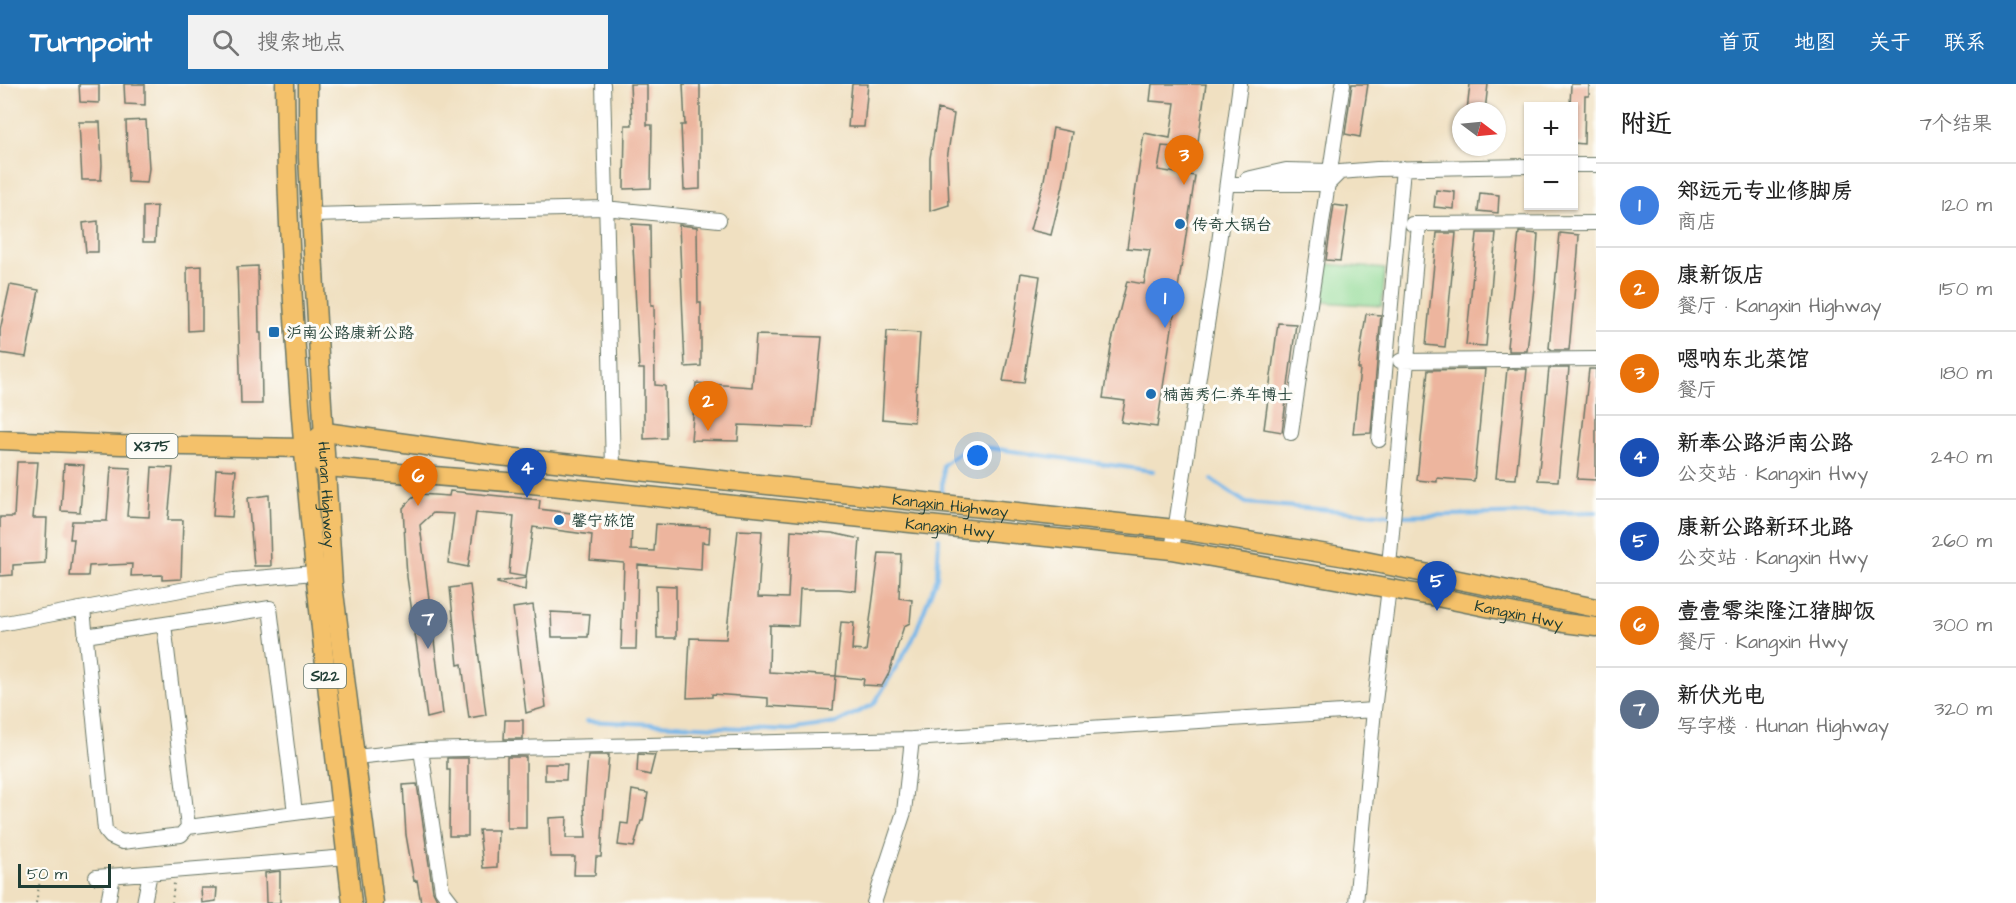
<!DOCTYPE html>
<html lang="zh">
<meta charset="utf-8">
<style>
:root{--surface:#fff;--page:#f2f2f2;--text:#222;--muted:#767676;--line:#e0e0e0;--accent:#1f6fb2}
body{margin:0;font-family:"Architects Daughter","LXGW WenKai TC",sans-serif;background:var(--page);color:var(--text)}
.controls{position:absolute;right:18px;top:18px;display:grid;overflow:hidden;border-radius:0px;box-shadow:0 2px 4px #0004}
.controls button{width:54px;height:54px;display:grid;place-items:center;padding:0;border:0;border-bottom:2px solid var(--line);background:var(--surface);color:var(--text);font:30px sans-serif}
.compass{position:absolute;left:1452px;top:18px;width:54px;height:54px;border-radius:50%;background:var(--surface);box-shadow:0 2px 4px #0004;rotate:106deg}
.scale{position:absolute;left:18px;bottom:15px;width:93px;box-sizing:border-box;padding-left:6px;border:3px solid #1f3d34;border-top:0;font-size:16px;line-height:21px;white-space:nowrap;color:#1f3d34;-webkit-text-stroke:4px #fdfcf7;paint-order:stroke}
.you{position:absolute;left:978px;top:372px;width:21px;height:21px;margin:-15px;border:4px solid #fff;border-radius:50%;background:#1a73e8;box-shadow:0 0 0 9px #1a73e833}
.badge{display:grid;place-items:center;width:39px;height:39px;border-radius:50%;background:var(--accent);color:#fff;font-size:20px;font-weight:700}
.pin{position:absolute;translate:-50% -50px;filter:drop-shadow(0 2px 3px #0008)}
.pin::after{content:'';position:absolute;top:32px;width:21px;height:18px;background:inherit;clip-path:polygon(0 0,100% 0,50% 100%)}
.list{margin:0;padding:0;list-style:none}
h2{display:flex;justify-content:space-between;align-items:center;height:78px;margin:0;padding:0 24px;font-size:26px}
h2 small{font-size:20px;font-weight:400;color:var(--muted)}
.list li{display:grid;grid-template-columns:39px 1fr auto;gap:18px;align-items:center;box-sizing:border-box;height:84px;padding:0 24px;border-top:2px solid var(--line)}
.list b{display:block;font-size:22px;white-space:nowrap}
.list p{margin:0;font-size:20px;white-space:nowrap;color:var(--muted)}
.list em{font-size:20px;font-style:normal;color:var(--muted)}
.icon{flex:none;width:33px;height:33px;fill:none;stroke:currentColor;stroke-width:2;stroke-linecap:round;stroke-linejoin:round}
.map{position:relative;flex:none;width:1596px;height:819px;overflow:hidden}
header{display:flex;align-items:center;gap:36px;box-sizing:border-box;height:84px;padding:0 30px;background:var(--accent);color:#fff}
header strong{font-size:28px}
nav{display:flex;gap:33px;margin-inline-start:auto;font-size:21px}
.search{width:420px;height:54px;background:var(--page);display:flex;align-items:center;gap:15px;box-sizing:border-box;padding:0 21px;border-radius:0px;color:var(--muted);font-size:22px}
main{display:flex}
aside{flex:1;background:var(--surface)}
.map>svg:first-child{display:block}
.green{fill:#91da96;stroke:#588c65;stroke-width:1.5}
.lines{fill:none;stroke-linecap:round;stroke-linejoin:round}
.stream{stroke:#75b6e9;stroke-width:4}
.building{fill:#edb59e}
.minor-casing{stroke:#687665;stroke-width:16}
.major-casing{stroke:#687665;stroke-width:21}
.path{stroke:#687665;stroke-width:2;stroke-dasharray:1.5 4.5;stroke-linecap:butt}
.minor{stroke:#fff;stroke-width:14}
.major{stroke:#f4c16a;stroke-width:18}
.poi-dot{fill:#1f6fb2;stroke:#fdfcf7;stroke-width:2}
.labels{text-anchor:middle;stroke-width:6;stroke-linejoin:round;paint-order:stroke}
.shield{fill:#fdfcf7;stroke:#62766e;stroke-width:1.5}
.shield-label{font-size:15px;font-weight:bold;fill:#1f3d34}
.poi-label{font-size:16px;fill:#1f3d34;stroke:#fdfcf7;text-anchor:start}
.street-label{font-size:16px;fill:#1f3d34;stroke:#fdfcf7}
</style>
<header>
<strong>Turnpoint</strong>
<div class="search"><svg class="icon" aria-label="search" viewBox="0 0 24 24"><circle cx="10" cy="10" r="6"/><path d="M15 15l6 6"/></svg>搜索地点</div>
<nav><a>首页</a><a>地图</a><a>关于</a><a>联系</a></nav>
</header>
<main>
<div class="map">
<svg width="1596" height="819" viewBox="0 0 1596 819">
<rect width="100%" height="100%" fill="#fdfcf7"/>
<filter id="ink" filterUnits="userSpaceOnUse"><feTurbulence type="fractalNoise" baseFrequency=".0167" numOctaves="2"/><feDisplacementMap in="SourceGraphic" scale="12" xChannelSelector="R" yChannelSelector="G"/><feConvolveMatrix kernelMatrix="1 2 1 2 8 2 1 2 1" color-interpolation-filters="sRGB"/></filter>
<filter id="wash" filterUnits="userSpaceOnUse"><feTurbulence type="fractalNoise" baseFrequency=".008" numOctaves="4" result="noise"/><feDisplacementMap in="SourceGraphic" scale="24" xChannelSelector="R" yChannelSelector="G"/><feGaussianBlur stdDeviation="1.35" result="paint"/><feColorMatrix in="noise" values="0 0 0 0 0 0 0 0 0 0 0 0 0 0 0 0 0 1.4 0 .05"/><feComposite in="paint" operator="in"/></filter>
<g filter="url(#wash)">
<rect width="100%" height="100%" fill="#f0e0c1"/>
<path class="green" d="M1326 180 1385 185 1382 222 1322 218Z"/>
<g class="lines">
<path class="stream" d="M1212 396 1246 419 1401 432 1596 428
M942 408 943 381 969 361 1153 387
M586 637 789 646 836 639 874 620 913 555 937 493 939 454"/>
</g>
<g id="blocks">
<path class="building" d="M79 0H99V19L80 18Z
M124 0H145V21L125 20Z
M630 0H647V41H652L651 104 624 105 625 41H632Z
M683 0H700V105L684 106 681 41H685Z
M852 0H868L864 43H848Z
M1152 0H1206L1197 65 1162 62 1158 86 1195 92 1157 343 1121 338 1125 317 1103 314 1112 257 1127 197 1144 200 1150 166 1127 164 1144 49 1170 54 1175 19 1150 17Z
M1352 0H1368L1360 53 1345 50Z
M1470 0H1488L1485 27H1467Z
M1571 0H1589V12H1585L1584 60 1574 59V22H1570Z
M938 25 954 30 947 75 949 121 930 127V74Z
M146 36 149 84 147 99 128 98 126 37Z
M79 38H100L102 81 101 96H82Z
M1053 44 1072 48 1063 102 1051 151 1030 146 1044 96Z
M1436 106 1455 108 1454 125 1434 123Z
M1480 109 1499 111 1498 129 1478 127Z
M1334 121 1348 123 1340 177 1326 176Z
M157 122 155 158H143V123Z
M98 137V168H86L83 139Z
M632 140 650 141 651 221H654L655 301 665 302 666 354 644 355V285H639Z
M679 141 697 143 698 219H701V282L685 283Z
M1519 148 1538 150 1535 194 1527 267H1509V263H1507Z
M1437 149H1456L1445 263 1426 261Z
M1477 149H1496L1486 262 1466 261Z
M1560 149 1579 151 1578 169 1569 266H1551V265L1549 264Z
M202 182V246L188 247 187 183Z
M258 182 259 249H261L262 320H241L237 183Z
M1021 189 1040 192 1024 299 1003 297 1013 246Z
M10 201 39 206 26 273 0 269V246Z
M1366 230 1381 231 1371 349 1353 350 1360 285H1358Z
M1278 239 1296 240 1282 348 1264 345Z
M887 247 920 249 914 338 882 335Z
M756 251 822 253 813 344 739 341 738 357 691 356 696 299 752 303Z
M1549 284H1569L1558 397 1538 396Z
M1485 285 1474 397 1437 394V398L1417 396 1428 286Z
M1507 285H1527L1516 395 1496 394Z
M1589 285H1596V396L1577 395Z
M17 378H38L33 434H47L45 479 13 481V491L0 492V433H14Z
M64 380 84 381 80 428 61 427Z
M111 383 131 384 127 432 149 433 152 383 173 384 168 436H183L181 495 162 496V491L131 492 132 480 89 482 88 492H70L74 455H70L72 437H107Z
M216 385 236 386 232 433 213 432Z
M450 407 540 416 539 425 587 431 586 436 632 439 631 466 654 467 656 440 710 443 709 459 702 458 701 486 638 481 636 565H621L624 479 590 476 592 451 533 443 526 493 509 490 514 432 476 429 468 483 448 479 454 430 433 429 420 441 443 630 427 634 407 493 403 424 411 415 419 410 449 412Z
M269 411 271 482H254L248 414Z
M738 446 762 447 758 513 788 514 791 446 832 449 860 455 856 507 839 505H800L798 542 770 541 769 588 836 592 833 626 768 622V614L712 610V613L687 614 690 554 726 555Z
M879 469 901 470 899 514 912 516 910 539 904 542 889 589 882 602 863 601 864 595 836 592 841 538 854 539 852 566 866 567Z
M526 494 525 506 497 499V498Z
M470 501 486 631 469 634 462 580 458 581 450 504Z
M656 501 676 502V554H657Z
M533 521 546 623 526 629 513 524Z
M551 528 590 530 588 553H552Z
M505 636H523V655H504Z
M638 670 655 671 650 691 637 688Z
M588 671H609L604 723 601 773H596L595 791H574L575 773H550L549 734 567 733 566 754H586L584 722Z
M507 673H526V744H507Z
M447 674H468V752H449L450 686H447Z
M545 680H567L566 696H545Z
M417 700 433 807 439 819H421L417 796 414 797 406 751 403 701Z
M632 706 648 709 643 737H641L634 763 618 761 621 739 628 740Z
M479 746H498L497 783 483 784Z
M280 787V819H266L265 789Z
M201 804H217L216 817 202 819Z"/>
</g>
</g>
<g filter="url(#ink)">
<use href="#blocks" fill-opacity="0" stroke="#687665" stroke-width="1.5"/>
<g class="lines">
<defs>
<path id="minor" d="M603 0 613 384
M1574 81H1596
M1247 95 1286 86 1330 87 1343 0
M1228 100H1328L1340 88 1377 85 1528 82
M311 131 605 124 719 136
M1412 140 1596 139
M1400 277 1596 275
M1291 349 1329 92
M1379 356 1403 84
M1172 466 1214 196 1240 0
M1389 482 1419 140
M83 525 105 746 111 753 122 758 181 751 188 743 341 723
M0 540 234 496 314 489
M164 540 188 743
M85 552 270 524 295 729
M421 666 442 806 452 819
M356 673 421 666 912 655 1374 626
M96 793 347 773
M108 819 113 792
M144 819 150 789
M874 819 904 728 912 655
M1356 819 1374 626 1389 504"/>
<g id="major">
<path d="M285 0C288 274 320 547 352 819"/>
<path id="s1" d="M308 0V73L315 204 333 501 374 819"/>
<path d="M0 356 121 361 304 364"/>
<path id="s2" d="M304 364 325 348 499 372 1175 445 1346 473 1596 524"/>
<path id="s3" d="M304 364 326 383 531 400 1172 466 1442 514 1564 539 1596 543"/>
</g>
</defs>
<use href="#minor" class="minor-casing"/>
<use href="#major" class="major-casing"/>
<path class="path" d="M36 819 41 791
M172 819 174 799"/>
<use href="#minor" class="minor"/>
<use href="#major" class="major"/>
</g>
</g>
<g class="poi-dot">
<circle cx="1180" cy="140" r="6"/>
<rect x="268" y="242" width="12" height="12" rx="3"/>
<circle cx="1151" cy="310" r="6"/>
<circle cx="559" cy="436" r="6"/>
</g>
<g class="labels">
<g class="shield">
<rect x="126.5" y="350" width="51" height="24" rx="4.5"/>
<rect x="304" y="580" width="42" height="24" rx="4.5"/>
</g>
<g class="shield-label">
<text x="152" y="367">X375</text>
<text x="325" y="597">S122</text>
</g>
<g class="poi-label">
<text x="1192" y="146">传奇大锅台</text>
<text x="286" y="254">沪南公路康新公路</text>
<text x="1163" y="316">楠茜秀仁·养车博士</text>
<text x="571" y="442">馨宁旅馆</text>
</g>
<g class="street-label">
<text dy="6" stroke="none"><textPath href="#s1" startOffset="411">Hunan Highway</textPath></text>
<text dy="6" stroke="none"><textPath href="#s2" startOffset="656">Kangxin Highway</textPath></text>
<text dy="6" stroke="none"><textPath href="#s3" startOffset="656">Kangxin Hwy</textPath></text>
<text dy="6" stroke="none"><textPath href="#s3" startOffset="1232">Kangxin Hwy</textPath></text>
</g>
</g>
</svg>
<div class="controls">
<button>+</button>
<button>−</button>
</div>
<svg class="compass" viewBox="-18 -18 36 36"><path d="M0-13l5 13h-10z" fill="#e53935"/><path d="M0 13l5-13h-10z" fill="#767676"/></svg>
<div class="scale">50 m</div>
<div class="you"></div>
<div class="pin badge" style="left:1165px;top:244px;background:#3f7fe0">1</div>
<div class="pin badge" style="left:708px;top:347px;background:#e8710a">2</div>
<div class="pin badge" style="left:1184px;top:101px;background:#e8710a">3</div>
<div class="pin badge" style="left:527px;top:414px;background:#1a4fb4">4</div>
<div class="pin badge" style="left:1437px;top:527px;background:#1a4fb4">5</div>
<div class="pin badge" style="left:418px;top:422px;background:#e8710a">6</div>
<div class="pin badge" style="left:428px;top:565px;background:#5c6f8a">7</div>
</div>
<aside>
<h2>附近<small>7个结果</small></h2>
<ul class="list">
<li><span class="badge" style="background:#3f7fe0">1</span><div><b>郑远元专业修脚房</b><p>商店</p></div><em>120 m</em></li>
<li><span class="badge" style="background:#e8710a">2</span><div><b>康新饭店</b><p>餐厅 · Kangxin Highway</p></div><em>150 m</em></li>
<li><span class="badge" style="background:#e8710a">3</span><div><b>嗯呐东北菜馆</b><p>餐厅</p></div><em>180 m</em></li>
<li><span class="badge" style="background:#1a4fb4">4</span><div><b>新奉公路沪南公路</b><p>公交站 · Kangxin Hwy</p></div><em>240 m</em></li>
<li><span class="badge" style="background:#1a4fb4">5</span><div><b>康新公路新环北路</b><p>公交站 · Kangxin Hwy</p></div><em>260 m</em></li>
<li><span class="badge" style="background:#e8710a">6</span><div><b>壹壹零柒隆江猪脚饭</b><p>餐厅 · Kangxin Hwy</p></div><em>300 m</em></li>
<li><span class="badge" style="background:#5c6f8a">7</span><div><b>新伏光电</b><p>写字楼 · Hunan Highway</p></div><em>320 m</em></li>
</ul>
</aside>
</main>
